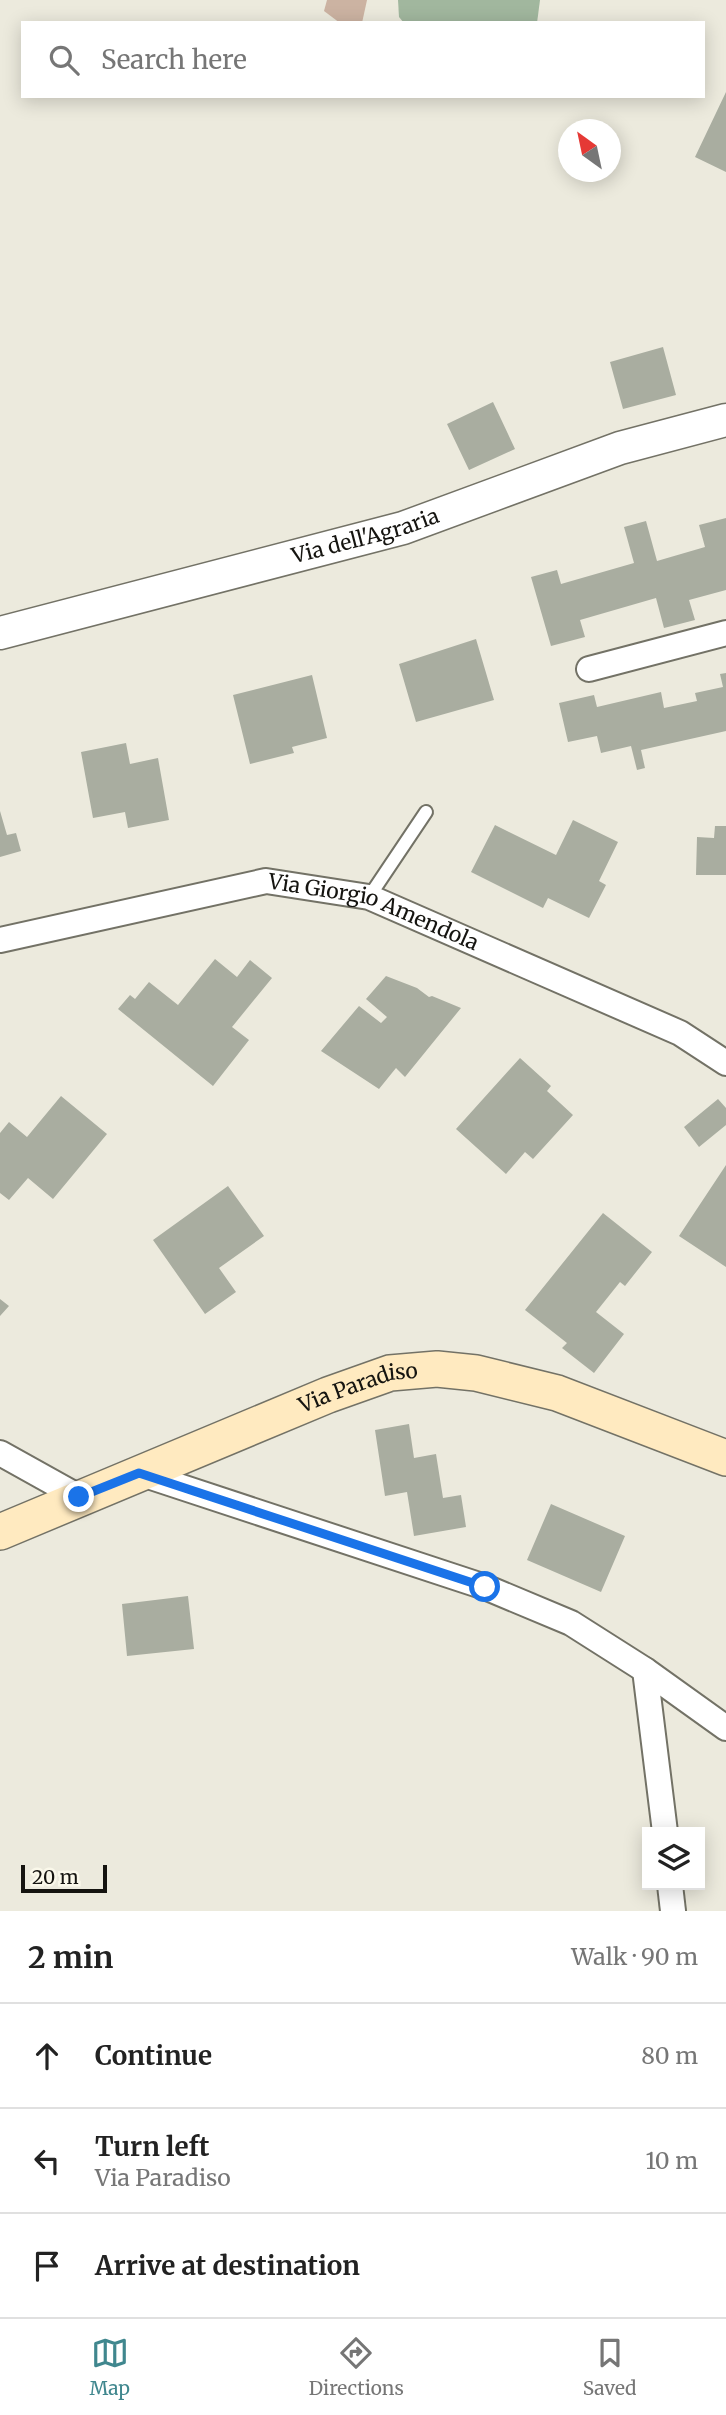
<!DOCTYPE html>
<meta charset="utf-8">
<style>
:root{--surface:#fff;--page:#f2f2f2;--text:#222;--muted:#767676;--line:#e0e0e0;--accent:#40878e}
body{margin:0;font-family:Merriweather,serif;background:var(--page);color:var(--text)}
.controls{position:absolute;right:21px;bottom:21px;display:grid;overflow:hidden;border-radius:0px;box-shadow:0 4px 18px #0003}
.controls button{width:63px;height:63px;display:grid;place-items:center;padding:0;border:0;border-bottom:2px solid var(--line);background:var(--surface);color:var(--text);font:35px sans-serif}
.compass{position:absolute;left:558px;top:119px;width:63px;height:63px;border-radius:50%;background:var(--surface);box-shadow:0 4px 18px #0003;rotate:327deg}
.scale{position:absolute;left:21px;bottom:18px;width:86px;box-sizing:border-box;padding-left:7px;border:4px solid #151410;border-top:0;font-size:19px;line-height:24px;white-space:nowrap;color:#151410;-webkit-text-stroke:5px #faf8ea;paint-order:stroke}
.stop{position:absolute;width:21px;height:21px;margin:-16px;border:5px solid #1a73e8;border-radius:50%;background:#fff}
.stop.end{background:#1a73e8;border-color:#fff;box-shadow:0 2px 7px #0008}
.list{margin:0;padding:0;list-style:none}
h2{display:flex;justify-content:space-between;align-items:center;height:91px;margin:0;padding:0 28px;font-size:30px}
h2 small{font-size:23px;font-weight:400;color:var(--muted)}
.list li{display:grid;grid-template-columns:46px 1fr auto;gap:21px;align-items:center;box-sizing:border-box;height:105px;padding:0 28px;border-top:2px solid var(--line)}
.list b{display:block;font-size:26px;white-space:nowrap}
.list p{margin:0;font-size:23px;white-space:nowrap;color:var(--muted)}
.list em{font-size:23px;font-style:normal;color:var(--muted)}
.icon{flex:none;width:38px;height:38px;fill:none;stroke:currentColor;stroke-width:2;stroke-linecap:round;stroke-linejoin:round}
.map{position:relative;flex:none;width:726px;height:1911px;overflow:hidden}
.search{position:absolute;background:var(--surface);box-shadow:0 4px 18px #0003;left:21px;right:21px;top:21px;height:77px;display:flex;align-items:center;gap:18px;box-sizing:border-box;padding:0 24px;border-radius:0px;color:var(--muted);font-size:26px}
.sheet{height:406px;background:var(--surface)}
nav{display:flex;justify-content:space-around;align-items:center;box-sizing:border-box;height:98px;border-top:2px solid var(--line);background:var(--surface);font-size:19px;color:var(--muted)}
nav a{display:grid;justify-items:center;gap:4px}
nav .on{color:var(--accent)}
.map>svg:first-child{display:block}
.green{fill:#ccb3a2}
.water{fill:#a1b79e}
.building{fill:#a9ada0}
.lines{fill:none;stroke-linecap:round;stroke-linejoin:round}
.service-casing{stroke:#737266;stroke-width:16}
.minor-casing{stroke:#737266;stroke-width:28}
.tertiary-casing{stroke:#737266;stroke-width:35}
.secondary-casing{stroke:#737266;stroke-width:38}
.service{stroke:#fff;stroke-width:12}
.minor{stroke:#fff;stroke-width:24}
.tertiary{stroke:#fff;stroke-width:32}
.secondary{stroke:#ffeac0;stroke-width:35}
.route{stroke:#1a73e8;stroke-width:9}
.labels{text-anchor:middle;stroke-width:5;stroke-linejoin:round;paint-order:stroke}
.street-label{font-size:21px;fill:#151410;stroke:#faf8ea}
</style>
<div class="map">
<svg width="726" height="1911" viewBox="0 0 726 1911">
<rect width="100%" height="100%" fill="#eceadd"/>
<path class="green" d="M327 0H367L362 23H340L324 11Z"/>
<path class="water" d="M398 0H540L537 23H404L399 17Z"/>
<path class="building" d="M726 92V172L695 157Z
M663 347 676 395 623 409 610 362Z
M493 402 515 449 469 470 447 424Z
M726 518V590L689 600 695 620 664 628 656 598 580 620 585 637 551 646 531 577 557 570 561 584 634 563 624 527 646 521 657 561 705 547 699 525Z
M476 639 494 700 416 722 399 664Z
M726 673V731L641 750 645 768 637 770 631 746 601 753 597 736 568 742 559 703 594 695 597 707 661 692 664 708 697 701 695 693 723 687 720 674Z
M312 675 327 738 292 747 294 753 250 764 233 695Z
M126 743 130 764 158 758 169 820 128 828 125 812 93 818 81 752Z
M0 811 7 835 16 833 21 851 0 857Z
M573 820 618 842 599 881 606 885 589 918 548 898 543 908 471 872 495 825 556 855Z
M715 826H726V875H696L697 837 714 838Z
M215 959 237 977 250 960 272 978 232 1027 249 1040 213 1086 118 1009 130 995 135 999 149 982 178 1005Z
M386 976 417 988 429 997 432 996 461 1008 405 1077 396 1068 379 1089 321 1051 359 1006 381 1023 387 1017 366 999Z
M520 1058 551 1086 547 1091 573 1115 533 1159 525 1152 506 1174 456 1129Z
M61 1096 107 1134 53 1199 28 1178 9 1200 0 1193V1133L9 1122 27 1137Z
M718 1099 726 1108V1125L699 1147 684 1127Z
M726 1165V1267L679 1236Z
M228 1186 264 1236 219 1268 236 1292 205 1314 153 1240Z
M603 1213 652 1252 625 1286 620 1282 596 1312 624 1334 594 1373 562 1348 567 1343 525 1310Z
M0 1299 9 1306 0 1316Z
M409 1424 414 1458 436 1454 443 1498 461 1495 466 1527 414 1536 407 1492 385 1496 375 1430Z
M551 1504 625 1536 601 1592 527 1560Z
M188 1596 194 1649 127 1656 122 1604Z"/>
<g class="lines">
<defs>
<path id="service" d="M369 897 426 812"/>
<g id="minor">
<path d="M589 669 726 633"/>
<path id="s1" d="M0 940 266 881 369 897 680 1033 726 1063"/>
<path d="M0 1453 79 1497"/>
<path d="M139 1473 485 1587 571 1623 645 1670 726 1728"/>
<path d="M645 1670 665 1832"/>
<path d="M670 1885 673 1911"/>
</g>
<g id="tertiary">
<path id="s2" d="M0 633 403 528 620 448 726 420"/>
</g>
<g id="secondary">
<path id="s3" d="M0 1532 328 1395 390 1373 437 1369 476 1373 557 1393 726 1458"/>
</g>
</defs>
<use href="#service" class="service-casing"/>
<use href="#minor" class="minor-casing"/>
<use href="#tertiary" class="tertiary-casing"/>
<use href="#secondary" class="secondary-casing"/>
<use href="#service" class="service"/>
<use href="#minor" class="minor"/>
<use href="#tertiary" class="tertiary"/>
<use href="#secondary" class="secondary"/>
</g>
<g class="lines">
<path class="route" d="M79 1497 139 1473 485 1587"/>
</g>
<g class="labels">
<g class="street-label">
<text dy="7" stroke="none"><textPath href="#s2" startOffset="378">Via dell'Agraria</textPath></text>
<text dy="7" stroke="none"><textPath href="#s1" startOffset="385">Via Giorgio Amendola</textPath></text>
<text dy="7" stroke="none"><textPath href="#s3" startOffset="387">Via Paradiso</textPath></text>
</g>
</g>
</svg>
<div class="controls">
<button><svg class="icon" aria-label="layers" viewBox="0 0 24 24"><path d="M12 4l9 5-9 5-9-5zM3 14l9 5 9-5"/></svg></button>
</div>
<svg class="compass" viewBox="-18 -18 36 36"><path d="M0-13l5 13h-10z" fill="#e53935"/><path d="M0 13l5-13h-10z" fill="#767676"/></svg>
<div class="scale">20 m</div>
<div class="stop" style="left:485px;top:1587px"></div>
<div class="stop end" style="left:79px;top:1497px"></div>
<div class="search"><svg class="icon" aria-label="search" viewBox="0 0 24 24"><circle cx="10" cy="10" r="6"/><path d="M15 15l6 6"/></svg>Search here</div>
</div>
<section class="sheet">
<h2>2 min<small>Walk · 90 m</small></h2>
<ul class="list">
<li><svg class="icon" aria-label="ahead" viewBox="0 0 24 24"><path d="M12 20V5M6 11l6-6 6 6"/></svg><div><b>Continue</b></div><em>80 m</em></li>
<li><svg class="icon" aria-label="left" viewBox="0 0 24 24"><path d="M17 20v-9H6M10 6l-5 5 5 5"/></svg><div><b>Turn left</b><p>Via Paradiso</p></div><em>10 m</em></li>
<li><svg class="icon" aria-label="arrive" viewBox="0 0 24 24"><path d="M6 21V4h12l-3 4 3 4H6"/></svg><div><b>Arrive at destination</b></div></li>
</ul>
</section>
<nav>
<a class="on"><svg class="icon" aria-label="map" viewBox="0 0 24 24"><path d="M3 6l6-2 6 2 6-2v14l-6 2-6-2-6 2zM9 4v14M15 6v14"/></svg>Map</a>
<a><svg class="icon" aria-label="directions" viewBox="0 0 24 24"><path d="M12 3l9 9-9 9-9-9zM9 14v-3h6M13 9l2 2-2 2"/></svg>Directions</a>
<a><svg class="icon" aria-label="saved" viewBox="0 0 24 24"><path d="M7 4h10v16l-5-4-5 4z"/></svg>Saved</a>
</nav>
